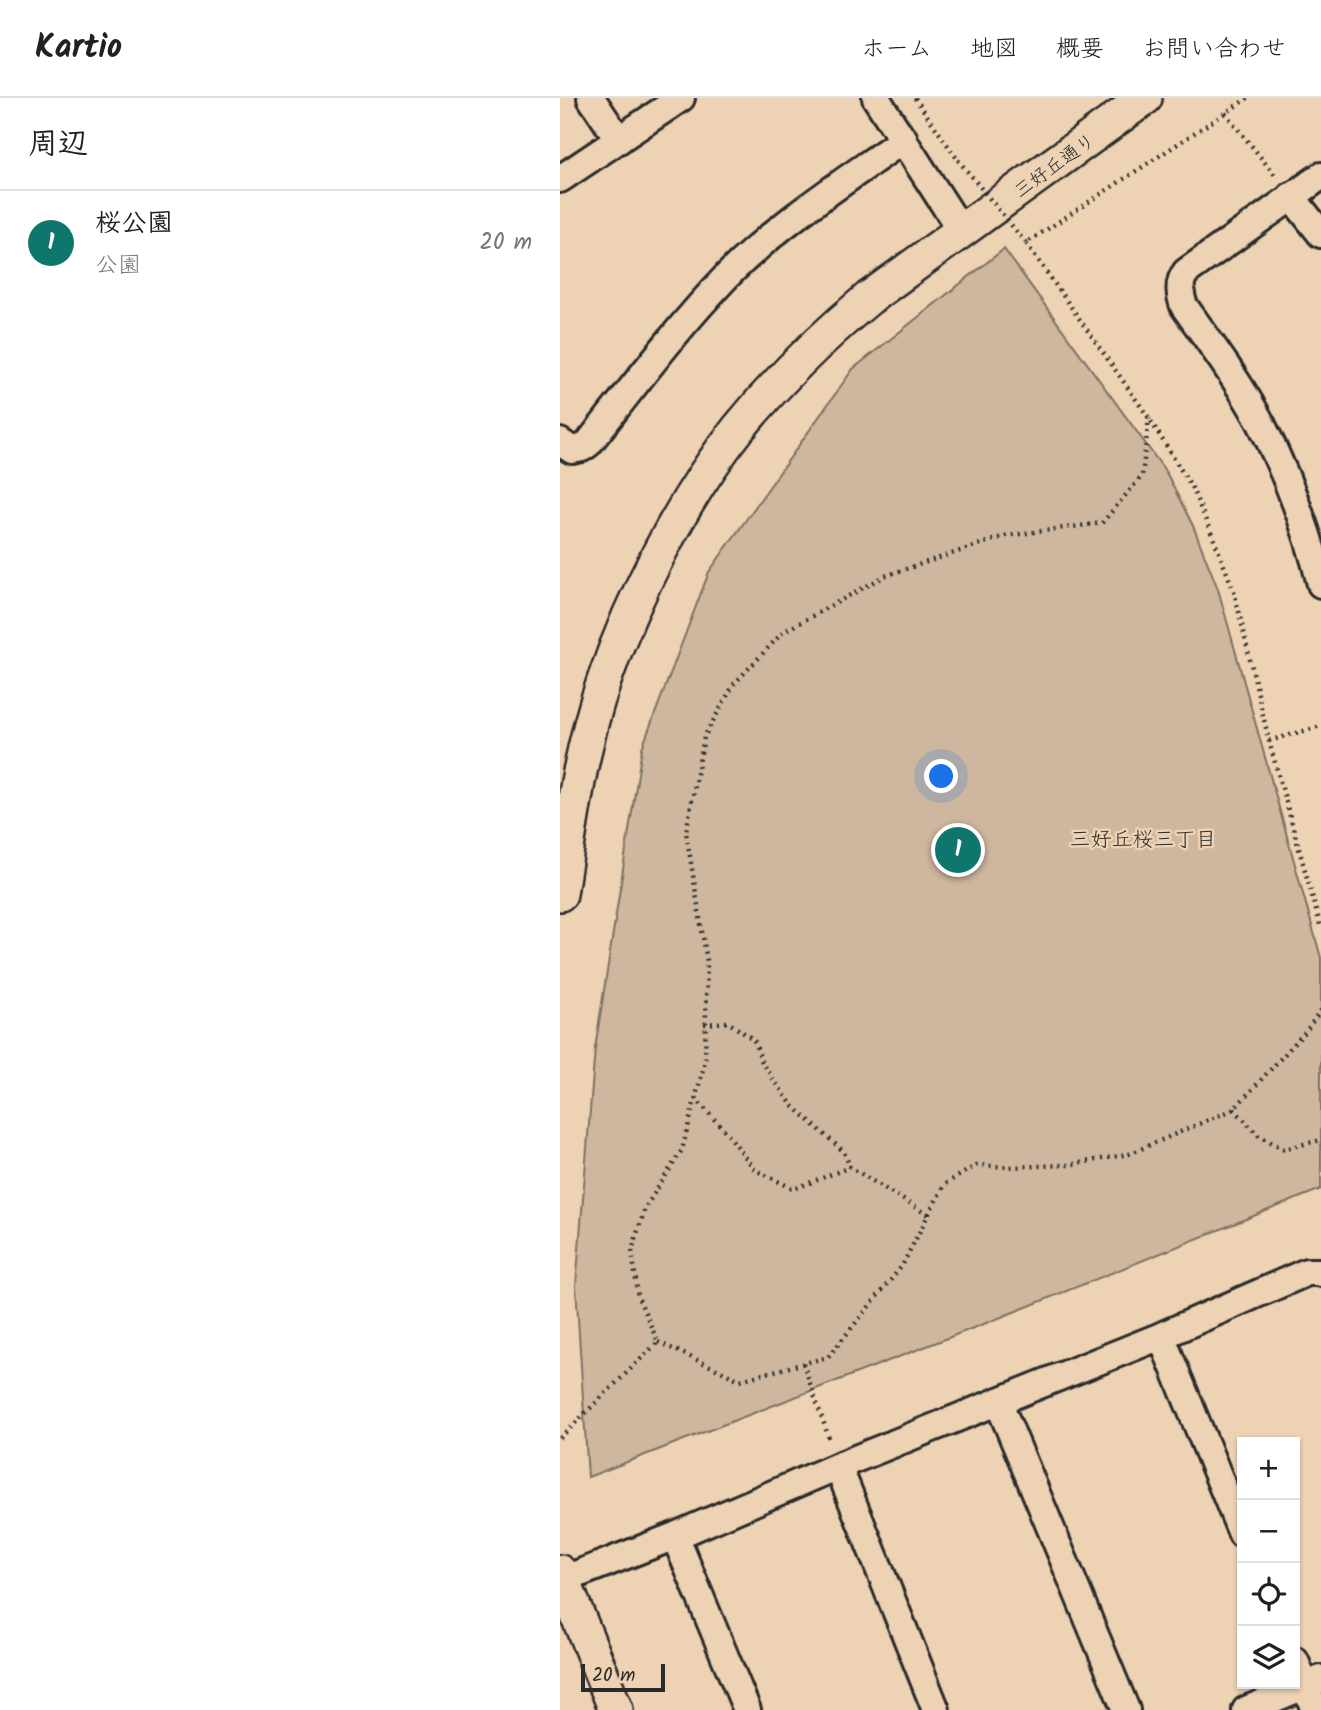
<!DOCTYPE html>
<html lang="ja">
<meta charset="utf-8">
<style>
:root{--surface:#fff;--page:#f2f2f2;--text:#202124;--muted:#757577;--line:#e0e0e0;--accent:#0f766e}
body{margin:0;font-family:Kalam,"Klee One",sans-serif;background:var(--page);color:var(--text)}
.controls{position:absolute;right:21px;bottom:21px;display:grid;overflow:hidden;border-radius:0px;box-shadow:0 2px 5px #0004}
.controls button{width:63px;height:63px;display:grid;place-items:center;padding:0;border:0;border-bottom:2px solid var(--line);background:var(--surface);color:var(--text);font:35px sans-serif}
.scale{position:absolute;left:21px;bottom:18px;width:84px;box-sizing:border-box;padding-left:7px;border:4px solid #2b2b2b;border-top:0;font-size:19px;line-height:24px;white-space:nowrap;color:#2b2b2b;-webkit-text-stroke:5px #edd2b4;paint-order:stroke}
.you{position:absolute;left:382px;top:679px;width:24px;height:24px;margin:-18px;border:5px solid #fff;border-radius:50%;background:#1a73e8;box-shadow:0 0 0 10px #1a73e833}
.badge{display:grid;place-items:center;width:46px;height:46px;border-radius:50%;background:var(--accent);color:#fff;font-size:23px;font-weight:700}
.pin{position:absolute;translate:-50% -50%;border:4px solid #fff;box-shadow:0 2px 7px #0006}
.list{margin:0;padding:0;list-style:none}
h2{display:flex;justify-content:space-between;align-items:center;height:91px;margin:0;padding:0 28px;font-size:30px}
h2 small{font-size:23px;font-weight:400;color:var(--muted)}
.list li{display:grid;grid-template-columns:46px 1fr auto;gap:21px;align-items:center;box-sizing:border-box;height:105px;padding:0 28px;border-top:2px solid var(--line)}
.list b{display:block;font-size:26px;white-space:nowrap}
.list p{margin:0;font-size:23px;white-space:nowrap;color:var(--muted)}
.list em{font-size:23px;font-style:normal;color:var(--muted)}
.icon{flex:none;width:38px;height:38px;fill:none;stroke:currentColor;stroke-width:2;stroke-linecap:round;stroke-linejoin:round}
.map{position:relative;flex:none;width:761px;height:1612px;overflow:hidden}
header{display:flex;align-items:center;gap:42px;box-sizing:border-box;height:98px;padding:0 35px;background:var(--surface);border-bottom:2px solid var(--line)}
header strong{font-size:33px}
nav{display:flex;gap:38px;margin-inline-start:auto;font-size:24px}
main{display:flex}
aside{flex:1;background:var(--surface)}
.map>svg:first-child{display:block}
.green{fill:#ceb79e;stroke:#7c7164;stroke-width:2}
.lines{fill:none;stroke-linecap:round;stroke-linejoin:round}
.minor-casing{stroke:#2b2b2b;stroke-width:32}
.tertiary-casing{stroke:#2b2b2b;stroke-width:38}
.path{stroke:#2b2b2b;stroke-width:4.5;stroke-dasharray:2 5;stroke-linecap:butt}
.minor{stroke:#edd2b4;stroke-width:26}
.tertiary{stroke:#edd2b4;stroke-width:33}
.path-bridge{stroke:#2b2b2b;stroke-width:4.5;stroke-dasharray:2 5;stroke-linecap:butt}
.labels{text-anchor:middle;stroke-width:5;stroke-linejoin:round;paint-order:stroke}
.street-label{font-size:19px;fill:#2b2b2b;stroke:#edd2b4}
.neighbourhood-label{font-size:21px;fill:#2b2b2b;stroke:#edd2b4}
</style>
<header>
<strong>Kartio</strong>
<nav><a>ホーム</a><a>地図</a><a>概要</a><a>お問い合わせ</a></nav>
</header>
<main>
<aside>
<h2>周辺<small></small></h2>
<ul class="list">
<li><span class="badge">1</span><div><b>桜公園</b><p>公園</p></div><em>20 m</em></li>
</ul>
</aside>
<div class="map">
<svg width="761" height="1612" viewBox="0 0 761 1612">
<rect width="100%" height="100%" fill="#edd2b4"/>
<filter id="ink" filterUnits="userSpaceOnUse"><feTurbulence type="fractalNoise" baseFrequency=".0143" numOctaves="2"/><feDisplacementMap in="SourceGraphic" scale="14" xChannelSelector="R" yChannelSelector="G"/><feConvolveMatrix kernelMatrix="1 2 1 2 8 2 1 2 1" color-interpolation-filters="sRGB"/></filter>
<g filter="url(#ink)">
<path class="green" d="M444 151 606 374 633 428 658 491 761 860V1091L434 1222 28 1379 16 1188 35 950 82 650 149 474 293 271Z"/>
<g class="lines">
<defs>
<path id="minor" d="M31 0 59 42
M316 0 402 134
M761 78 626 174C618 184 620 197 624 208 651 246 679 284 701 325 727 377 747 430 761 486
M0 81 121 0
M731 98 761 136
M0 344 12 352 22 350 28 346C73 289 117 230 167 178 219 125 284 84 344 41
M601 1238 682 1436
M438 1303 566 1612
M278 1368 376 1612
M115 1438 187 1612
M0 1483 115 1438 278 1368 601 1238 747 1174H759L761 1175
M735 1563 755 1612
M686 1612 761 1581"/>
<path id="tertiary" d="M0 796C11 725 20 652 44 583 72 500 123 400 178 331 217 283 262 239 309 200L585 0
M0 1474 56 1612"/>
</defs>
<use href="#minor" class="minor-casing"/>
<use href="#tertiary" class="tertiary-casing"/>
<path class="path" d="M355 0 398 62
M688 0 466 145 589 320 631 388 653 439 674 493 709 643 761 830
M665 15 715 77
M709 643 761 628
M144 926 168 924 194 942 203 967 232 1007 284 1054 290 1069
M135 1000 167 1035 195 1072 234 1091 290 1069 368 1117
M674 1011 698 1037 724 1051 761 1042
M98 1244 180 1282 268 1259 342 1168 368 1117 385 1086 417 1067 447 1069 509 1067 569 1056 674 1011 746 933 761 912
M243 1265 270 1343
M0 1340 98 1244 78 1199 72 1152 85 1110 122 1052 145 963 147 863 126 734 144 639 174 586 223 534 325 478 445 438 542 425 582 378 589 320"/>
<use href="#minor" class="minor"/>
<use href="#tertiary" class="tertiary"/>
<path class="path-bridge" d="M398 62 466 145"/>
</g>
</g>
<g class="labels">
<g class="street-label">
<text transform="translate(494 67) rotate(-36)" y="7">三好丘通り</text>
</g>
<g class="neighbourhood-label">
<text x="583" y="748">三好丘桜三丁目</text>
</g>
</g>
</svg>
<div class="controls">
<button>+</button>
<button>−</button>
<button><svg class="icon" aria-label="locate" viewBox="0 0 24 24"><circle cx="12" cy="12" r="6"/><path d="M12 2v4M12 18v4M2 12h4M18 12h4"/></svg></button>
<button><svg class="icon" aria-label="layers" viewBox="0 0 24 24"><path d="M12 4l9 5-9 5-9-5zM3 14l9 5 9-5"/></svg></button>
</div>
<div class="scale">20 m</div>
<div class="you"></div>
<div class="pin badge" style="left:398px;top:752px">1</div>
</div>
</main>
